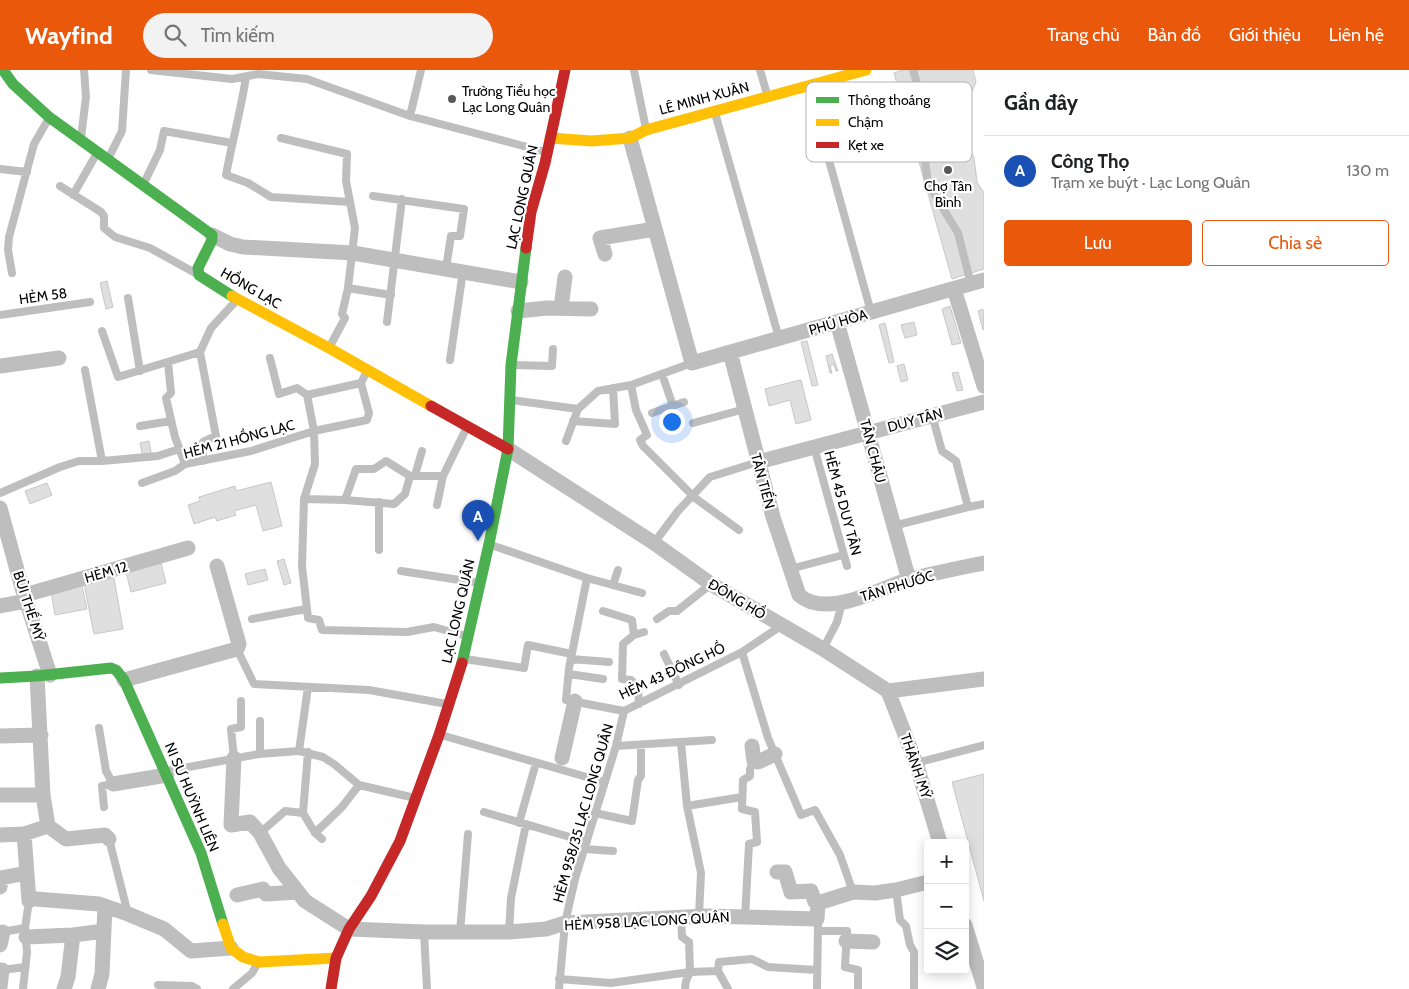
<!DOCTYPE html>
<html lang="vi">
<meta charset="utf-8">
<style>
:root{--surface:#fff;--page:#f2f2f2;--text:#202124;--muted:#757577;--line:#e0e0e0;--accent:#ea580c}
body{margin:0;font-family:Cabin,sans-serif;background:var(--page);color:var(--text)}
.controls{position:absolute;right:15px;bottom:15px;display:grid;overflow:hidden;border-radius:5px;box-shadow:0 2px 12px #0003}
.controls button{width:45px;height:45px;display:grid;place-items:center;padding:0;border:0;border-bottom:1px solid var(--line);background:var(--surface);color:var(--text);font:25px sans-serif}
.you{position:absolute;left:671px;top:351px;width:18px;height:18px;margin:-12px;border:4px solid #fff;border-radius:50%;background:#1a73e8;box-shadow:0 0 0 8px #1a73e833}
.badge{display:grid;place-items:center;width:32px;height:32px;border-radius:50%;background:var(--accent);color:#fff;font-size:16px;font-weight:700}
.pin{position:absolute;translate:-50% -41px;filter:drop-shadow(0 1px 2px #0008)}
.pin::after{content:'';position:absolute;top:26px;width:18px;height:15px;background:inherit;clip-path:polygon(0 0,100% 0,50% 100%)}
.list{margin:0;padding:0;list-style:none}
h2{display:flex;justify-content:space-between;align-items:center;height:65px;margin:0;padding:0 20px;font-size:21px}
h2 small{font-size:16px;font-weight:400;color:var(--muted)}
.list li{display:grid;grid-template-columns:32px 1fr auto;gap:15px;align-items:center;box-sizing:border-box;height:70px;padding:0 20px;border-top:1px solid var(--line)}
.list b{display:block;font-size:19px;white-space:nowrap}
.list p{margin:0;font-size:16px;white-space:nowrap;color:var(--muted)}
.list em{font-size:16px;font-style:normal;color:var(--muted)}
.actions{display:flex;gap:10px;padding:15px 20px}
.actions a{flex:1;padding:11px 0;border:1px solid var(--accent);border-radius:5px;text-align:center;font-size:18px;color:var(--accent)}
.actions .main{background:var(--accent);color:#fff}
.icon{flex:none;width:28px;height:28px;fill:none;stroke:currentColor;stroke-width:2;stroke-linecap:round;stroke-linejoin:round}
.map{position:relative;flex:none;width:984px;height:919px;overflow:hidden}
header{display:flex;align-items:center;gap:30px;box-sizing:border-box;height:70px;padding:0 25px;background:var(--accent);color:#fff}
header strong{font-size:24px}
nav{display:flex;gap:28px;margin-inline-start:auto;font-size:18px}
.search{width:350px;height:45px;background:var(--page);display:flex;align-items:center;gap:12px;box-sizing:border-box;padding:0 18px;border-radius:28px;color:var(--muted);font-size:19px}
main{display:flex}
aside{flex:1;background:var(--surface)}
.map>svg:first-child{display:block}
.building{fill:#dfdfdf;stroke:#c7c7c7}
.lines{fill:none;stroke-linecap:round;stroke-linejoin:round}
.lane{stroke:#bebebe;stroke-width:8}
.street{stroke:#bebebe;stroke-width:15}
.fast{stroke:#4caf50;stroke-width:11}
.slow{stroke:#ffc107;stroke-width:11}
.jam{stroke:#c62828;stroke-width:11}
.poi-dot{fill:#595959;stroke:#fff;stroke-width:2}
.labels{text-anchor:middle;stroke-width:4.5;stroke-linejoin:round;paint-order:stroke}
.poi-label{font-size:14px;fill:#000;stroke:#fff;text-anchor:start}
.street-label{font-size:14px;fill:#000;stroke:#fff}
.key{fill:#fff;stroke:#b2b2b2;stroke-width:1}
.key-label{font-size:14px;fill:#000}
</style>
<header>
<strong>Wayfind</strong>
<div class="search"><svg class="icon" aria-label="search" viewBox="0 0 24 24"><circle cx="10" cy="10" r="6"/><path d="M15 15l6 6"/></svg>Tìm kiếm</div>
<nav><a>Trang chủ</a><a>Bản đồ</a><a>Giới thiệu</a><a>Liên hệ</a></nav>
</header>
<main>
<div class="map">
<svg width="984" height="919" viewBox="0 0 984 919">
<rect width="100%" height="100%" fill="#fff"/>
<path class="building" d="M903 0H973L976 12 964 41 963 65 974 88 977 112 984 123V199L952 209 894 3Z
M107 211 113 237 106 239 100 213Z
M950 236 961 273 952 275 942 239Z
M983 239 984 259 983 260 978 241Z
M914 252 917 265 905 268 901 255Z
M885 253 894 292 889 293 879 255Z
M807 271 818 315 812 316 801 272Z
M832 284 838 301H836L834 294 830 296 832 303H830L826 286Z
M904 294 908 310 901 312 897 296Z
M958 302 963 320 957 321 952 303Z
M800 310H801L811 350 796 354 790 330 769 336 765 319Z
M149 371 152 387 143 388 140 373Z
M271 412 282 456 263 461 256 435 234 441 236 445 217 451 215 447 194 454 188 435 200 431 199 427 235 416 236 421Z
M47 413 52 425 30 434 25 421Z
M284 489 291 513 284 515 277 491Z
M161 493 166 513 131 522 126 502Z
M265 499 268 510 248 515 245 504Z
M114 508 123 559 94 564 84 514Z
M82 516 87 539 55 545 51 522Z
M984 704V831L952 712Z"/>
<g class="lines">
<path class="lane" d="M151 0 232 9 258 4 307 9 410 46 546 82
M634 0 646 59
M760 0 767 24
M913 0 921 26 925 52 924 83 928 114 958 163 971 214
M246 7C241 40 232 72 226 105L248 113 271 127 350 132
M809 18 871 242
M715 43 779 268
M410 46 421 0
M81 68 86 27 84 0
M281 68 347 84 346 111 355 158 348 218 342 244 345 248 329 278
M109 87 122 61 126 0
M0 99 27 102
M144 113 160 80 164 61 232 73
M60 116 101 142 104 146V158L115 167 150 178 197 204
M73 125 97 83
M373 126 464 139 460 166H451L446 198
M12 203 8 180 9 167 34 74 49 48
M348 218 391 225
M128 228 140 301
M0 245 90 232
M387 252 402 129
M102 261 118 307 200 282
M270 288 279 324 297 318 307 325
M450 290 463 201
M168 292 171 323 166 328 175 367 185 394
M513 295 552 296 553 279
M367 301 361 313 369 343 367 350 314 361 315 394 304 429 302 496 308 548 319 550 322 560 407 562 434 557 466 566
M662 304 673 336
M631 315 636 340 647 365 640 370 643 376 695 428 739 460
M511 330 578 339 598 321 631 315 692 293
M652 343 684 332
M932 345 942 381 956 391 968 437 984 434
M573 351 615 354 613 318
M693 353 745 339
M140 356 171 351
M566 371 578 339
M814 377 847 496
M102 391 158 386 179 379
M203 391V372L216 366 200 282 211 258 236 231
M415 405 422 381
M142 413 175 401 185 394 251 381 314 361 307 325 361 313
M0 423 60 397 79 391H102L85 300
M304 429 345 430 394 434 405 424 410 406H443L467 357
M345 430 356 399H374L386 391 410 406
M379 432V480
M437 435 443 406
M893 456 968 437
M654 473 678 441 710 407 758 392
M491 475 587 508 642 523
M790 499 843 485
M401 501 479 513
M587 508 569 598 566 630 624 641 742 582 781 556
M613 515 618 500
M603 541 632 550 634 565 623 574 622 609 631 610 638 617 639 634
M252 549 306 539
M657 549 669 541H677L711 514
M634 565 644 562
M237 579 254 614 369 620 447 634
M823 579 837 552 842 533
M742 582 768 668 801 745 815 740 840 785 853 822
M664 584 679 615
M465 589 524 598 528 575 572 584
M571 589 609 592
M569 604 603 609
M260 651V684
M99 658 106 701 113 714 102 716 104 737
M441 665 604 712
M681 673 687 736 701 803 699 846
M616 676 712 670
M299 681 308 617
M308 682 303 743 315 763 322 769
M234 688 231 659 241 657V631
M916 693 984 675
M167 701 259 684 299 681 323 687 334 694 359 715 415 728
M687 736 742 727
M484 742 587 772
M595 743 632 751 638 710 641 706V675
M519 753 536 693
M260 763 285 741 303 743
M315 763 342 737 359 715
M109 769 128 844
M585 779 613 781
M896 820 900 850 906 856 910 875 914 882V919
M681 847 682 867 689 872 690 902 686 911 685 919
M745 847 749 774 757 772 755 742 742 739 743 710 750 706V699L754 691
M819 861H847L845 897 858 900V919
M2 862 25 858 29 831 32 830
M424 862 427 919
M460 862 468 764
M509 862 511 828 526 754
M2 900 25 897
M718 901 728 919
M559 909 611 913 690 902 718 901 719 892 752 889 768 897 817 900
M158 915 192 916 197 919
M23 919 27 882 25 858
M233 919 252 903 258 893
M559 919 565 853 575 809 616 676 624 641
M817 919 818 856"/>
<path class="street" d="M630 68 692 293 984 210
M212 165 230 174 243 177 353 183 521 212
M605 184 600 168 655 159
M954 219 984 316
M561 238 565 207
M518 241 547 238 591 239
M837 252 909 510
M730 282 773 447 799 525C826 549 878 519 908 510 933 503 959 498 984 493
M0 296 59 288
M508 379 654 473 711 514 823 579 888 621 984 609
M758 392 984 332
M0 438 22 518 50 605
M25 525 188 478
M0 536 27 531
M124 610 237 579 239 574 237 567 217 496
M888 621 916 693 940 773
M0 666 41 665
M752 676 754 691 758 692 775 684
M234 688 231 755 250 752 260 763 279 798 305 831 349 859 424 862H509L546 859 565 853 707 846 817 849 818 833 853 822 875 823 896 820 928 812
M562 688 575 631
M113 714 167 705
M0 725H43
M48 756 66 769 105 765 109 769
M24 764 29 831
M0 765 24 764 48 756 43 725 37 606
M777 802H785L791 822 811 821 815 832 818 833
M0 817 1 808 27 803
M237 825 263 819 266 824 298 822
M36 829 99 834 128 844 164 859 191 881 231 878
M965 855 984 917
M73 865 104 861
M26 867 73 865 68 907 64 919
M846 871 873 872
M0 875 3 862
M0 900H2L0 917
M98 919 102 904 105 836"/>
<path class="fast" d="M3 0 13 14 49 47 212 165V170L198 198 199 205 232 226
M462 593 489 474 508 379 511 295 526 178
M0 608 37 606 111 598 116 600 124 610 201 783 223 854"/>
<path class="slow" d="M550 68 592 71 630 68 646 60 866 0
M232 226 329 278 431 336
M223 854 231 878 243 887 259 892 336 888"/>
<path class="jam" d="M526 178 531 142 545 93 565 0
M431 336 508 379
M331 919 336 888 349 859 371 826 400 771 439 665 462 593"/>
</g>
<g class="poi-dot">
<circle cx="452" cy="29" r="5"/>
<circle cx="948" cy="100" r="5"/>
</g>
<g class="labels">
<g class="poi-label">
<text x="462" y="26">Trường Tiểu học<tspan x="462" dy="16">Lạc Long Quân</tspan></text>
<text x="948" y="121" text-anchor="middle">Chợ Tân<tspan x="948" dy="16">Bình</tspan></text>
</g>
<g class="street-label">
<text transform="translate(704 28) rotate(-15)" y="5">LÊ MINH XUÂN</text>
<text transform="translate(522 127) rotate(-78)" y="5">LẠC LONG QUÂN</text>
<text transform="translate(251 218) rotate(30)" y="5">HỒNG LẠC</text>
<text transform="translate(43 226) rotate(-8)" y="5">HẺM 58</text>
<text transform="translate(838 252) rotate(-16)" y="5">PHÚ HÒA</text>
<text transform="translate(915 350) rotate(-15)" y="5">DUY TÂN</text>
<text transform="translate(239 369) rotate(-15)" y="5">HẺM 21 HỒNG LẠC</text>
<text transform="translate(873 381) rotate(75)" y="5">TÂN CHÂU</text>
<text transform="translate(763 411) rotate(75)" y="5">TÂN TIẾN</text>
<text transform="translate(843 433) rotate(75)" y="5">HẺM 45 DUY TÂN</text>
<text transform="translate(106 502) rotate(-16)" y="5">HẺM 12</text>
<text transform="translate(897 516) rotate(-17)" y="5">TÂN PHƯỚC</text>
<text transform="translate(737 529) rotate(31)" y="5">ĐÔNG HỒ</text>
<text transform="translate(29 536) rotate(72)" y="5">BÙI THẾ MỸ</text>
<text transform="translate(458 541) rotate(-77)" y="5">LẠC LONG QUÂN</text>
<text transform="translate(672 601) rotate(-25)" y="5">HẺM 43 ĐÔNG HỒ</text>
<text transform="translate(916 696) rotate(71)" y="5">THÀNH MỸ</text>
<text transform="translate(192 727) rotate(67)" y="5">NI SƯ HUỲNH LIÊN</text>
<text transform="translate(583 743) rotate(-74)" y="5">HẺM 958/35 LẠC LONG QUÂN</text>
<text transform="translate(647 851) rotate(-3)" y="5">HẺM 958 LẠC LONG QUÂN</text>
</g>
</g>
<rect x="806" y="12" width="166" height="80" rx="8" class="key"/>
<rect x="816" y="27" width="23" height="6" fill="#4caf50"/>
<rect x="816" y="49" width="23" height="7" fill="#ffc107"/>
<rect x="816" y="72" width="23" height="6" fill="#c62828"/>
<g class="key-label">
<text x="848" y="35">Thông thoáng</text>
<text x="848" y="57">Chậm</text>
<text x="848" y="80">Kẹt xe</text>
</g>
</svg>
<div class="controls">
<button>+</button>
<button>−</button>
<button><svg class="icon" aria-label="layers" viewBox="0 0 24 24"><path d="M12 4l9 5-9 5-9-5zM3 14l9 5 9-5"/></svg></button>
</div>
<div class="you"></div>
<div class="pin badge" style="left:478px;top:471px;background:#1a4fb4">A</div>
</div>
<aside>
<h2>Gần đây<small></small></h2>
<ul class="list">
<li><span class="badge" style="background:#1a4fb4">A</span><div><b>Công Thọ</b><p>Trạm xe buýt · Lạc Long Quân</p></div><em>130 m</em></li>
</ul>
<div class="actions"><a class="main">Lưu</a><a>Chia sẻ</a></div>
</aside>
</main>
